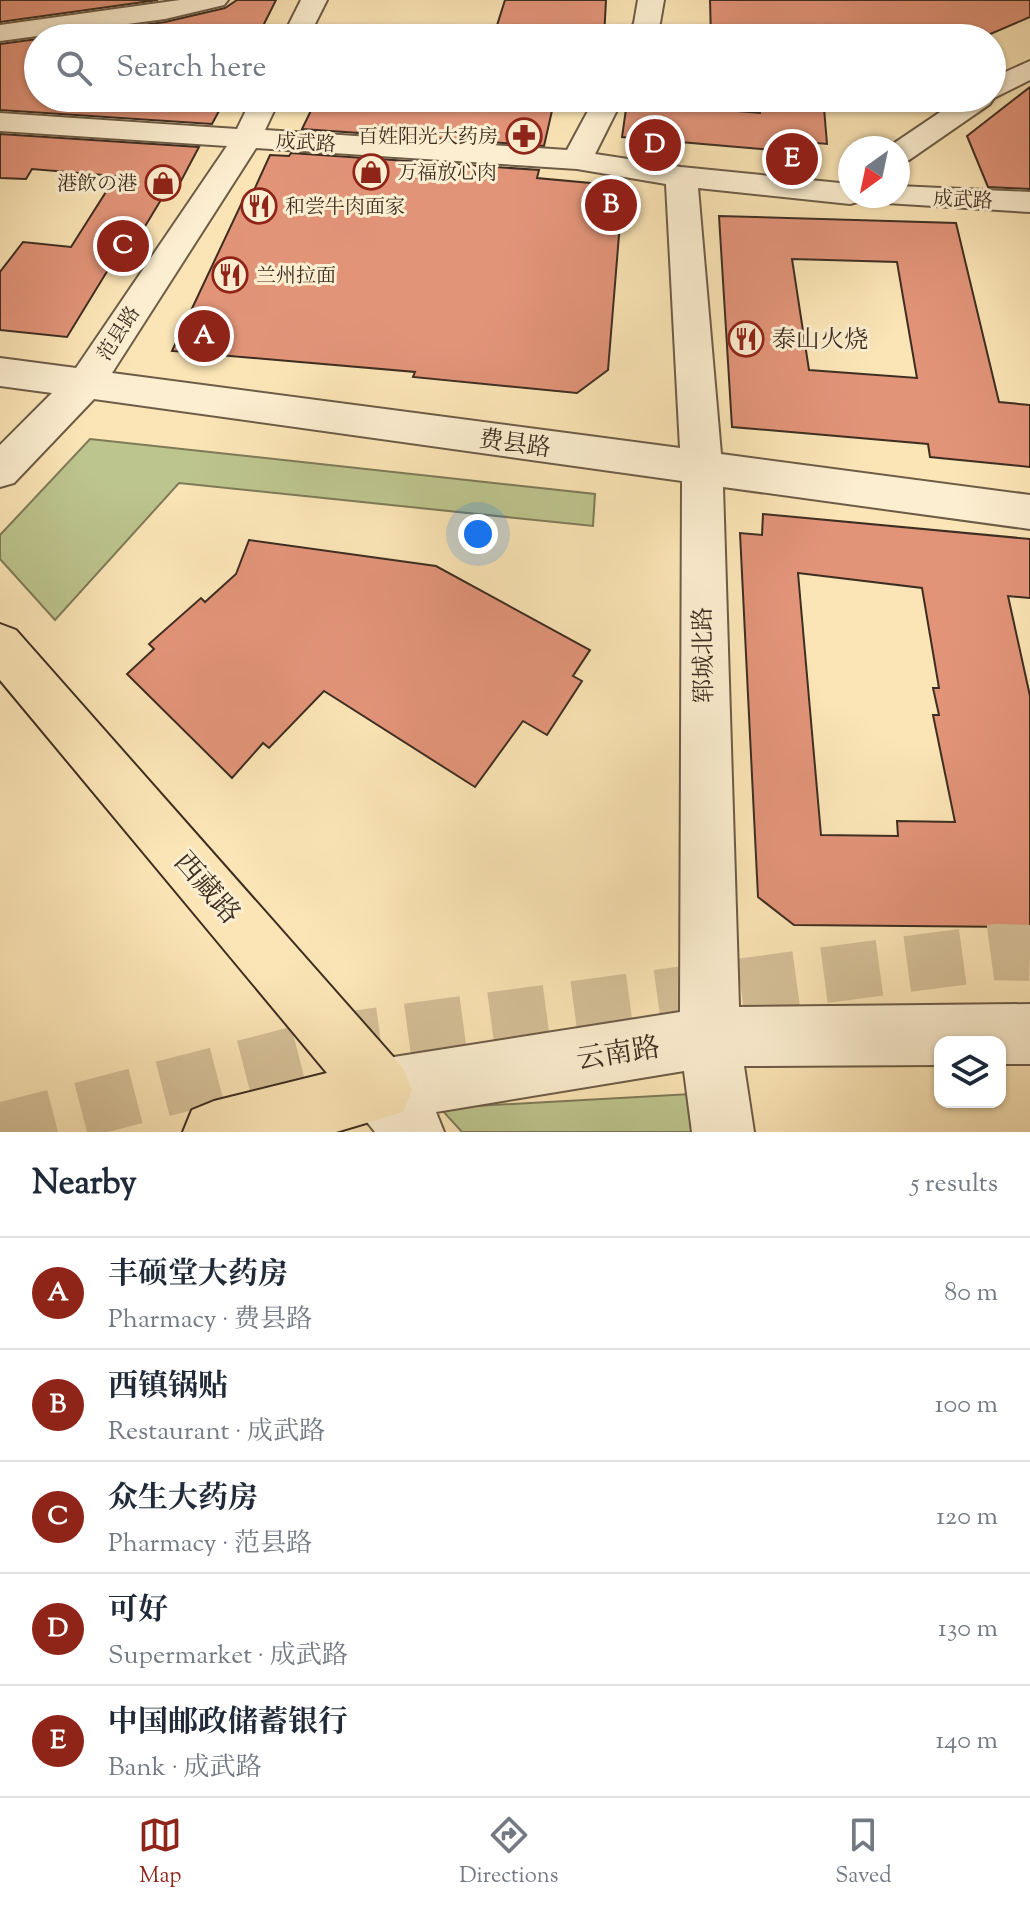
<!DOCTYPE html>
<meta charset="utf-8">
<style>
:root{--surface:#fff;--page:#f6f6f7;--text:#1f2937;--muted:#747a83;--line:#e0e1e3;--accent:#8f2418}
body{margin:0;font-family:"Sorts Mill Goudy","Noto Serif SC","Noto Serif JP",serif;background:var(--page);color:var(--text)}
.controls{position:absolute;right:24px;bottom:24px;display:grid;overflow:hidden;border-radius:16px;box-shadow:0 2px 6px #0004}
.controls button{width:72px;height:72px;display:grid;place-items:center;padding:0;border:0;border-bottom:2px solid var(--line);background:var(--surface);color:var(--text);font:40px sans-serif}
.compass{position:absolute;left:838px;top:136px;width:72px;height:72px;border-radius:50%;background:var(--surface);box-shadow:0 2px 6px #0004;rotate:213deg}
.you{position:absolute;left:478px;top:534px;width:28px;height:28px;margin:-20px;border:6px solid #fff;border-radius:50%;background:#1a73e8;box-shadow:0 0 0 12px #1a73e833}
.badge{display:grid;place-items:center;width:52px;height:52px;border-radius:50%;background:var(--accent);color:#fff;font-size:26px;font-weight:700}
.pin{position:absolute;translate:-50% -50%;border:4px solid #fff;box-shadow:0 2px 8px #0006}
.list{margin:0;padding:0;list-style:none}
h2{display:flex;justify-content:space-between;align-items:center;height:104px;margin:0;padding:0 32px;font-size:34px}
h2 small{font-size:26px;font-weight:400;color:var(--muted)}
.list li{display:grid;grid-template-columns:52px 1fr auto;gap:24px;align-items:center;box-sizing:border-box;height:112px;padding:0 32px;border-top:2px solid var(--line)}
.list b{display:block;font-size:30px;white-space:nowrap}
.list p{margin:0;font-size:26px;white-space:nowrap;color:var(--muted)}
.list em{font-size:26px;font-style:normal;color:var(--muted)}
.icon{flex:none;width:44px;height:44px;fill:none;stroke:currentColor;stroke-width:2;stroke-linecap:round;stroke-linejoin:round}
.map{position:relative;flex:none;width:1030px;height:1132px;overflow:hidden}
.search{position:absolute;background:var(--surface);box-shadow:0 2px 6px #0004;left:24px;right:24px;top:24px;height:88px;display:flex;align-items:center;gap:20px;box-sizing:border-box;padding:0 28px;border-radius:44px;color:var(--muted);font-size:30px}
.sheet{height:664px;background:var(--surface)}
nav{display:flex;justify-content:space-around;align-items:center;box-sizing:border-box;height:112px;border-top:2px solid var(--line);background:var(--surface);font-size:22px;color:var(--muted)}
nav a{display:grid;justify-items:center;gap:4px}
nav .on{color:var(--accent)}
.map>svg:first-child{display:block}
.green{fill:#bdc58e;stroke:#7e7a58;stroke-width:2}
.building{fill:#e29479;stroke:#3e2e22;stroke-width:2;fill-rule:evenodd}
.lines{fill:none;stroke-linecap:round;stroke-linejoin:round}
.highway-tunnel{stroke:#d5c098;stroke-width:56;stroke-dasharray:56 28;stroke-linecap:butt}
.minor-casing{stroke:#6d5c47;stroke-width:4}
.major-casing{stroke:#3e2e22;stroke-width:4}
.minor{fill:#fceed0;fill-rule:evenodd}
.major{fill:#fbe5b6;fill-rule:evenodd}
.labels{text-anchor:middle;stroke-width:6;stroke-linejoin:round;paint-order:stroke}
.far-poi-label{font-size:20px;fill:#3e2e22;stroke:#fceed0;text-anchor:start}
.far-street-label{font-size:20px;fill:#3e2e22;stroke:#fceed0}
.poi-label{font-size:24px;fill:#3e2e22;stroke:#fceed0;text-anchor:start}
.street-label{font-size:24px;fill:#3e2e22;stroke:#fceed0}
.near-street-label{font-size:28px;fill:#3e2e22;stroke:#fceed0}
</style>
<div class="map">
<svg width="1030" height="1132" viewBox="0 0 1030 1132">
<rect width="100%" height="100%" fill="#fbe5b6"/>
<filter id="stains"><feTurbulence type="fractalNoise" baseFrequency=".0025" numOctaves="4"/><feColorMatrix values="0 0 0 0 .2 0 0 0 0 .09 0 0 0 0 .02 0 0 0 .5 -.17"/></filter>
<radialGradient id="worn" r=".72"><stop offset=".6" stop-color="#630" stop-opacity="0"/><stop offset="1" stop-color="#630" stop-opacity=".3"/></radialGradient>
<path class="green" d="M90 439 595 494 593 526 179 483 55 620 0 559V535Z
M691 1094 695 1132H462L440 1108Z"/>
<path class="building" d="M0 0H158L0 22Z
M237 0H276L257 38H45L165 22 225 8Z
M505 0H606L604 38H493Z
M710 0H1030V17L981 38H711Z
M38 39V98H226L212 124 0 110V44Z
M1030 87V189L988 187 967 136Z
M317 98H498L554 102 544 146 302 129Z
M627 102 760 113V102L824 108 827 144 773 139V150L622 137Z
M0 134 199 147 181 181 173 180 124 261 114 260 67 337 0 330V272L23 242 71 247 116 176 32 169 26 179 0 178Z
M291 153 539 170 537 178 623 186 608 370 577 393 413 377 415 372 172 351 244 198 250 199 270 155 289 156Z
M719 216 956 223 999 402 1030 405V467L930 457 928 444 732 427ZM792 259 897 262 917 378 809 370Z
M763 514 1030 539V598L1008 596 1030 696V927L794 925 758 897 740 533 762 535ZM798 573 922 588 939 688H933L939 715H933L955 822 897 821 898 836 821 835Z
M249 540 436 566 590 650 573 676 582 681 547 735 523 721 475 787 324 691 269 748 263 743 232 778 127 674 154 649 149 644 201 598 205 602 236 574Z"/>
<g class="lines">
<path class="highway-tunnel" d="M0 1131 360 1038 997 952 1030 953"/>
<defs>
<path id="minor" d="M180 0H228L224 5 165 19 0 41V25Z
M301 0H327L308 38H282Z
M638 0H664L660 23 652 38H626L634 23Z
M1030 61V80L994 98 990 104 909 160 898 163V148H887L961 98H992V78Z
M252 98H280L265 130 567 150 595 98H623L595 154 681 167 850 184V196H865L861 201 850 204 698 188 721 454 1030 495V529L723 487 739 1007 1030 1004V1064H1000V1042H940V1065L744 1066 754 1132H692L684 1071 436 1112 444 1132H375L359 1112 350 1090 359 1068 381 1059 680 1012 682 481 94 399 14 483 0 487V445L52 393 0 386V358L76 368 227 146 0 131V113L237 129ZM256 148 577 169 666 184 680 448 112 373Z
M898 186 1030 192V212L886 203 881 196H898Z"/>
<path id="major" d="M0 624 16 630 403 1068 412 1090 403 1112 336 1132H183L192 1110 214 1101 327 1073 0 680Z"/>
</defs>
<use href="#minor" class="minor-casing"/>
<use href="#major" class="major-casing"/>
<use href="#minor" class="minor"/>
<use href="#major" class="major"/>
</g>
<defs>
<symbol id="pharmacy-ring" viewBox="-11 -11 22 22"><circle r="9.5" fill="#fceed0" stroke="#8f2418" stroke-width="1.5"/><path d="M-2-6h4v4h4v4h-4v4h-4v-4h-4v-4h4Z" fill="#8f2418"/></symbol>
<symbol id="shop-ring" viewBox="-11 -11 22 22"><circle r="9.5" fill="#fceed0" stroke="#8f2418" stroke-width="1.5"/><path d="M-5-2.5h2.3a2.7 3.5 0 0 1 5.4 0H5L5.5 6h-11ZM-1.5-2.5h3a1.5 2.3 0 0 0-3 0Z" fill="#8f2418"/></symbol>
<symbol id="restaurant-ring" viewBox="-11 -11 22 22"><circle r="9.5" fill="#fceed0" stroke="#8f2418" stroke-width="1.5"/><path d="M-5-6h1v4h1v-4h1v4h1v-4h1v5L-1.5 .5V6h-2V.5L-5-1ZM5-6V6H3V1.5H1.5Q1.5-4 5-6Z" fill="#8f2418"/></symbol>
</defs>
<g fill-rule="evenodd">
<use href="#pharmacy-ring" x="504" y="116" width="40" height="40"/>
<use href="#shop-ring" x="351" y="152" width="40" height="40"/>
<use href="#shop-ring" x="143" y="163" width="40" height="40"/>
<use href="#restaurant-ring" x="239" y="186" width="40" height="40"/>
<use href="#restaurant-ring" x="210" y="255" width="40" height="40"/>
<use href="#restaurant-ring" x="726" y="319" width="40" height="40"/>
</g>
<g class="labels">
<g class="far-poi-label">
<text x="498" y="143" text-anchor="end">百姓阳光大药房</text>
<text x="397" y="179">万福放心肉</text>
<text x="137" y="190" text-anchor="end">港飲の港</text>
<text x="285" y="213">和尝牛肉面家</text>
<text x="256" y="282">兰州拉面</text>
</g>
<g class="far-street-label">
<text transform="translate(306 142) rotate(4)" y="7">成武路</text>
<text transform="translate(963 199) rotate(3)" y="7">成武路</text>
<text transform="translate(118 333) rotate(-57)" y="7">范县路</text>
</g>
<g class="poi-label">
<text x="772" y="347">泰山火烧</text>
</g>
<g class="street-label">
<text transform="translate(515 443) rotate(8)" y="8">费县路</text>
<text transform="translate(703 655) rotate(-91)" y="8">郓城北路</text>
</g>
<g class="near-street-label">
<text transform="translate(208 887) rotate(49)" y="10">西藏路</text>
<text transform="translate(618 1052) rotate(-9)" y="10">云南路</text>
</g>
</g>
<rect width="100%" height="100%" filter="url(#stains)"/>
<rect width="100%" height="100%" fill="url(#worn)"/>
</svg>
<div class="controls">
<button><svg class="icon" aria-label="layers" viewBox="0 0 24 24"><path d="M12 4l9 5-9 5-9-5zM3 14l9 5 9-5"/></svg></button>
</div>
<svg class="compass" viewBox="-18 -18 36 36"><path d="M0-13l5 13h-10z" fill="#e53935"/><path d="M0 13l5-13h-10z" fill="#747a83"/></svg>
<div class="you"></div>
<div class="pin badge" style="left:204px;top:336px">A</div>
<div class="pin badge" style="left:611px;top:205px">B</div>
<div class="pin badge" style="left:123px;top:246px">C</div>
<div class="pin badge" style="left:655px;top:145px">D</div>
<div class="pin badge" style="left:792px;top:159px">E</div>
<div class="search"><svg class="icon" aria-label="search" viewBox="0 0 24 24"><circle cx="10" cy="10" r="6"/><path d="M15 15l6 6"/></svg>Search here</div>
</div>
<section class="sheet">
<h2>Nearby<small>5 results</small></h2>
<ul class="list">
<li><span class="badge">A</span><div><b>丰硕堂大药房</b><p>Pharmacy · 费县路</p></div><em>80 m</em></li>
<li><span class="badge">B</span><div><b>西镇锅贴</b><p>Restaurant · 成武路</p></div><em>100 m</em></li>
<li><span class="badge">C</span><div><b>众生大药房</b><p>Pharmacy · 范县路</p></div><em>120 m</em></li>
<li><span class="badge">D</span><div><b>可好</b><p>Supermarket · 成武路</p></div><em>130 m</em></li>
<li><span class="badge">E</span><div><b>中国邮政储蓄银行</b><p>Bank · 成武路</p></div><em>140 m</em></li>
</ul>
</section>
<nav>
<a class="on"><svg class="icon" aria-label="map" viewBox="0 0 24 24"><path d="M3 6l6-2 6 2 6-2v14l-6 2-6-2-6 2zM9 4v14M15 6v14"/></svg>Map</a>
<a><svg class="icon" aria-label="directions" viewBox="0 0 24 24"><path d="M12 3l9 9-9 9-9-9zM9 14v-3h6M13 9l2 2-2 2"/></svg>Directions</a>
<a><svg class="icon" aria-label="saved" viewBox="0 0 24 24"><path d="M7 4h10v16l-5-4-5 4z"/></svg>Saved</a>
</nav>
